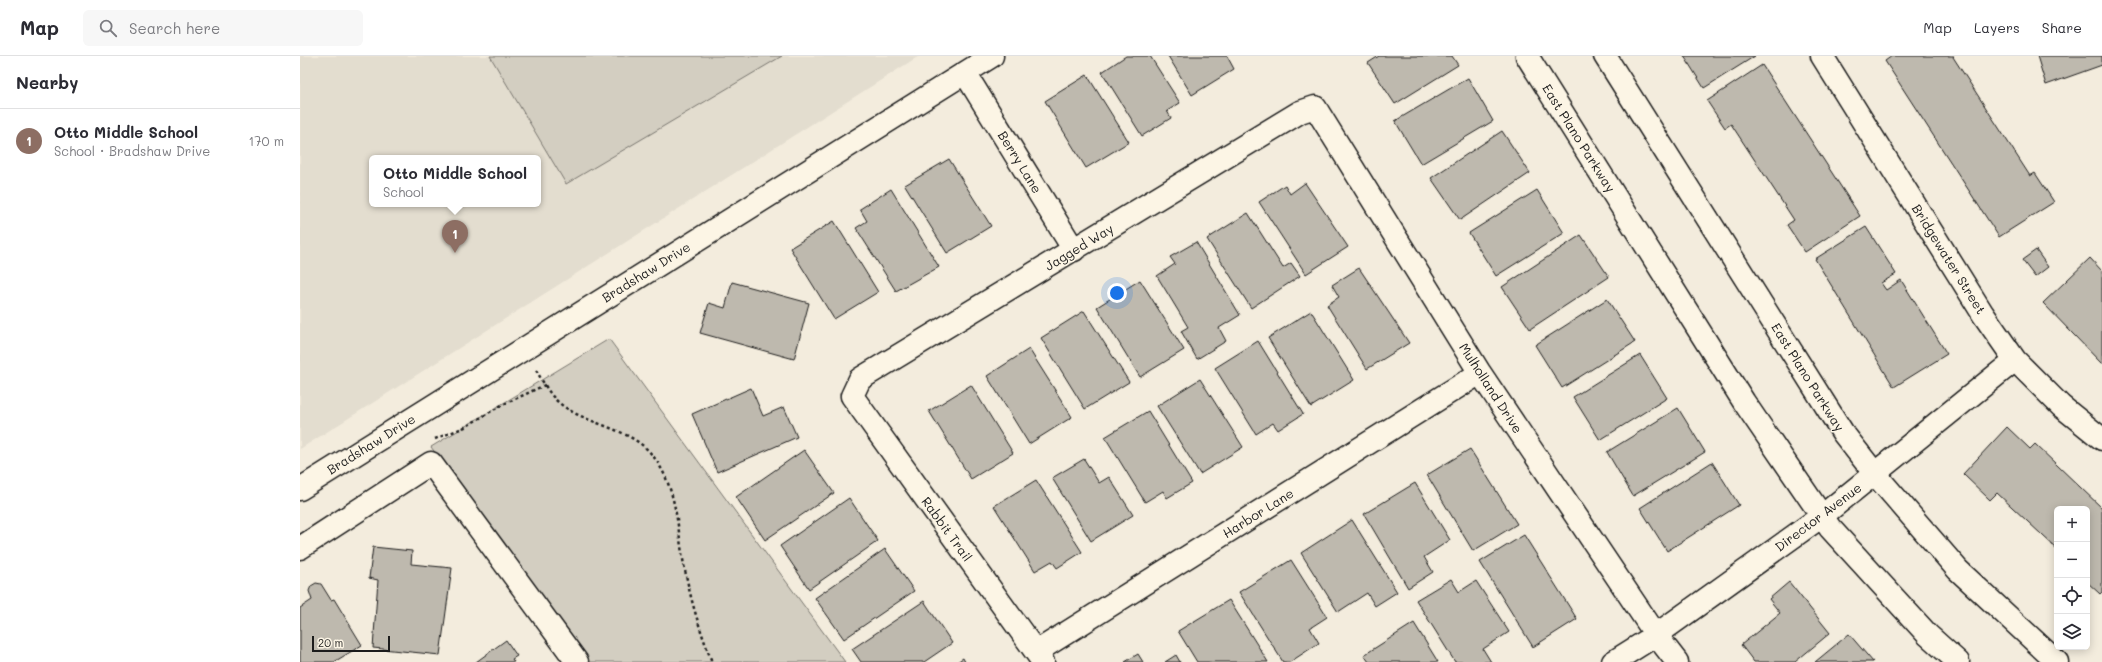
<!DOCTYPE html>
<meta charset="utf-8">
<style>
:root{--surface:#fff;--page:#f7f7f7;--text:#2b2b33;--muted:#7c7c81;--line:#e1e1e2;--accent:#c8321e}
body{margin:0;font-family:Mali,sans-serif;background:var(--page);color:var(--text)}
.controls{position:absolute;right:12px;bottom:12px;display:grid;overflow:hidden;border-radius:6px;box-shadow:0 2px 10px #0003}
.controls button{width:36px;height:36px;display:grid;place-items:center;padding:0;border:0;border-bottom:1px solid var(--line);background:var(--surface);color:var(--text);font:20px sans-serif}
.scale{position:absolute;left:12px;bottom:10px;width:78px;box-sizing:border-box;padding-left:4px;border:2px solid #1c1c1c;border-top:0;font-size:11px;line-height:14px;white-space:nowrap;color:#1c1c1c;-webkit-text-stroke:3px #fcf5e5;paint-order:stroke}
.you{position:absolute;left:817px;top:237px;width:14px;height:14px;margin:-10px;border:3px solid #fff;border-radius:50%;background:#1a73e8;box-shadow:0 0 0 6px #1a73e833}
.badge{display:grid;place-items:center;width:26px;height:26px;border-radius:50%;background:var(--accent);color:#fff;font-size:13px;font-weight:700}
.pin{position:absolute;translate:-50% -33px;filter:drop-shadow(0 1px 2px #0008)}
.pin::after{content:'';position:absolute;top:21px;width:14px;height:12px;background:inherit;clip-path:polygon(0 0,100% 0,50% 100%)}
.popup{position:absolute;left:69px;top:99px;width:172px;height:52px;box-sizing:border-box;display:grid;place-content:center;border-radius:6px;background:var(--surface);filter:drop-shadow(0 1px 3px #0005);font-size:13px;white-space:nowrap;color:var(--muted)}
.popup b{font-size:15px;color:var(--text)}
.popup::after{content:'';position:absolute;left:50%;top:100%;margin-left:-8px;border:8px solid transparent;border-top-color:var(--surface)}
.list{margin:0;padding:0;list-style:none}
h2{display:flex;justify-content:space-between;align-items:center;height:52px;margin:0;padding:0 16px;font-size:17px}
h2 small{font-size:13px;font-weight:400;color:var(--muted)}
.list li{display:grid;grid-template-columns:26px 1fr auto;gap:12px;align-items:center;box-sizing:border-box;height:64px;padding:0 16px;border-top:1px solid var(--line)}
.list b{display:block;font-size:15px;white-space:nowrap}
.list p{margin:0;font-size:13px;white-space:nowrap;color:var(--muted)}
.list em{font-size:13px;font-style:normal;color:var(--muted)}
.icon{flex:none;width:22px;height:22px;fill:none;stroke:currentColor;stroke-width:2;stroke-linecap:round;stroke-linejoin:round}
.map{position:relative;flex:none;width:1802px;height:606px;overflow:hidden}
header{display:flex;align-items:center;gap:24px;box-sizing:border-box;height:56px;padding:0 20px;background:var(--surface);border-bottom:1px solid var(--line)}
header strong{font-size:19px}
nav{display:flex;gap:22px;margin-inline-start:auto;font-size:14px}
.search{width:280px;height:36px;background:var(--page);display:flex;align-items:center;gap:10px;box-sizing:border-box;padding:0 14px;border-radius:6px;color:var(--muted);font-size:15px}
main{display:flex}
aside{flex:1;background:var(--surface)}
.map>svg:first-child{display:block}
.built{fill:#e3ddcf;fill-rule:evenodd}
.green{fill:#d3cec1;stroke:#78756e}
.building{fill:#beb9ae;stroke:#1c1c1c}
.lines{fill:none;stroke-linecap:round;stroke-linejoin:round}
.minor-casing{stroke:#1c1c1c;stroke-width:25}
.major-casing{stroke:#1c1c1c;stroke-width:25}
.path{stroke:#1c1c1c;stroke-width:2.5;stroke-dasharray:3 3;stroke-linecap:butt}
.minor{stroke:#fcf5e5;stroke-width:22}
.major{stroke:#fcf5e5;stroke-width:22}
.labels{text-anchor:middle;stroke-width:3;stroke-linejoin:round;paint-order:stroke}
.street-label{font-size:13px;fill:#1c1c1c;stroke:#fcf5e5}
</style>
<header>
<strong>Map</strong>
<div class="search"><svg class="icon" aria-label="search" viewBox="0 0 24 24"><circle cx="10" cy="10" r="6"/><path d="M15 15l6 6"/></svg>Search here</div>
<nav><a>Map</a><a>Layers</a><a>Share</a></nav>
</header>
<main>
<aside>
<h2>Nearby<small></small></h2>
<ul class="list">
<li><span class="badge" style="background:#8d6e63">1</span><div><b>Otto Middle School</b><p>School · Bradshaw Drive</p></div><em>170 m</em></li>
</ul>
</aside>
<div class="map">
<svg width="1802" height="606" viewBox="0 0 1802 606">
<rect width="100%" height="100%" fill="#f3ecdd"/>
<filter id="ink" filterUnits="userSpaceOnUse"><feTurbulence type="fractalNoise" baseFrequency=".025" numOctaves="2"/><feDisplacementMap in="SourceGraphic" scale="8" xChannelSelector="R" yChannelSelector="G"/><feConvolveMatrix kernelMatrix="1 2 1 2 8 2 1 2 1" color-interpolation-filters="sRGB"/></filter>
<g filter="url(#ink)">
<path class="built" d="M0 0H619L0 393ZM72 102H238V148H72Z"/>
<path class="green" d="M190 0H482L266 128Z
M309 283 545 606H289L131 391Z"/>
<path class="building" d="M826 0H850L880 47 867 55 871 62 842 80 802 16Z
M868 0H927L934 13 892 39Z
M1079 0H1152L1158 9 1095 48 1068 7Z
M1384 0H1455L1404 32Z
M1592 0H1654L1653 1 1730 120 1735 117 1754 146 1699 181 1585 5Z
M1737 0H1802V9L1746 29Z
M1462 9 1560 160 1505 196 1487 169 1494 164 1431 68 1425 72 1407 45Z
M787 19 829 86 786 112 745 45Z
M1168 22 1193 65 1121 108 1095 65Z
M1202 75 1230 117 1160 164 1131 122Z
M649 103 691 170 647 197 605 129Z
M1005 127 1048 191 1006 218 959 146 985 129 990 138Z
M591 133 639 211 596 235 556 172 567 165 560 153Z
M1237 134 1264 177 1196 220 1169 177Z
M948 157 983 212 991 207 1000 220 951 252 907 183Z
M534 165 578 236 534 263 490 192Z
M1566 171 1596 218 1581 227 1586 234 1601 224 1647 298 1594 331 1515 203Z
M1281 179 1309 221 1230 273 1202 231Z
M896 186 940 259 919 272 926 285 897 303 881 275 888 271 857 220 875 208 870 201Z
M1736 194 1748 211 1735 221 1722 204Z
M1790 202 1802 215V308L1743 247Z
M1059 212 1109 287 1067 313 1027 249 1039 241 1032 229Z
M840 224 884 294 840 321 797 251Z
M432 226 509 247 494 303 400 277 409 247 425 252Z
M1307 243 1335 286 1262 332 1235 289Z
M784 255 829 326 785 353 741 282Z
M1011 255 1054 324 1011 351 968 282Z
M958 285 1003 358 978 374 973 367 956 378 915 312Z
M729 293 772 361 729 388 687 320Z
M1340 299 1367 342 1300 384 1273 341Z
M900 323 943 391 900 418 857 350Z
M671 329 713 397 671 423 629 355Z
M451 332 463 360 484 351 497 381 417 416 392 358Z
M1378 352 1405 396 1333 440 1307 396Z
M848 355 892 427 867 442 863 435 845 446 805 381Z
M1707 371 1730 393 1735 388 1802 452V536L1800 538 1787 526V453H1757V493L1697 437 1690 444 1663 418Z
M1170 393 1217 468 1173 495 1127 419Z
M504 394 534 437 465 484 436 441Z
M784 403 799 427 809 421 833 459 791 485 752 422Z
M1412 406 1439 449 1367 495 1340 452Z
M736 424 782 496 757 512 752 505 735 515 694 450Z
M1115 427 1150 484 1124 501 1133 516 1108 532 1064 458Z
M549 442 578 485 509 533 480 490Z
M1052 464 1097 536 1075 550 1067 537 1038 556 1001 497Z
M1224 479 1277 563 1233 591 1180 506Z
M73 491 112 495 111 508 152 512 140 599 73 592 78 524 69 522Z
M585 493 614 535 544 583 515 542Z
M991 504 1027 561 1010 572 1019 587 990 606H983L939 536Z
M1151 523 1159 536 1176 525 1209 576 1183 593 1191 606H1155L1116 544Z
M1489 526 1530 577 1495 606H1454L1441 589 1480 557 1469 543Z
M16 527 21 528 31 544 34 543 62 589 34 606H0V552L12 544 9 535 11 530Z
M929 544 968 606H897L878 575Z
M624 545 652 587 624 606H561L552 593Z
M1114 567 1138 606H1069L1064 599Z
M1549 578 1573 606H1515Z
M206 584 217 600 212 603 214 606H176Z
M838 598 843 606H825Z
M876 599 880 606H865Z
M663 602 665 606H657Z"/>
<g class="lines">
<defs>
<path id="minor" d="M1522 0 1683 258 1715 304 1761 350 1802 383
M665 17 774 194
M0 433 692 0
M0 492 131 407 277 606
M736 596 1180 317
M743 606 552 340 560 323 1000 56 1015 51 1180 317 1356 579 1377 606
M1313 606 1356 579 1522 460 1715 304"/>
<path id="major" d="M1227 0 1444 346 1530 472 1628 579 1658 606
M1305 0 1543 377 1575 418 1658 514 1757 606"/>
</defs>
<use href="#minor" class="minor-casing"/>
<use href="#major" class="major-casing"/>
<path class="path" d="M236 314C242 324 248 336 256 344 283 370 329 369 353 400 379 433 377 479 386 519 392 549 401 577 412 606
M135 383 165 371 200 350 245 329"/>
<use href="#minor" class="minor"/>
<use href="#major" class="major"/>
</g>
</g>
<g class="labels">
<g class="street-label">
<text transform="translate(1279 82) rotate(58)" y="5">East Plano Parkway</text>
<text transform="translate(720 106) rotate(58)" y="5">Berry Lane</text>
<text transform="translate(779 191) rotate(-31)" y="5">Jagged Way</text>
<text transform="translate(1649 203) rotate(58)" y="5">Bridgewater Street</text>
<text transform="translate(346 216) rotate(-32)" y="5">Bradshaw Drive</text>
<text transform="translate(1508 321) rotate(58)" y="5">East Plano Parkway</text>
<text transform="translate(1191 332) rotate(57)" y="5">Mulholland Drive</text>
<text transform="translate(71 388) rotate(-32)" y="5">Bradshaw Drive</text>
<text transform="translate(958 457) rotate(-32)" y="5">Harbor Lane</text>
<text transform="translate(1518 461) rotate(-37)" y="5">Director Avenue</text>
<text transform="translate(647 473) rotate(54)" y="5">Rabbit Trail</text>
</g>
</g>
</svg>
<div class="controls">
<button>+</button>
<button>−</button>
<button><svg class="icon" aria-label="locate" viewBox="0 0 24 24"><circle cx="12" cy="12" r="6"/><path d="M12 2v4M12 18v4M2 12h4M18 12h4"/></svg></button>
<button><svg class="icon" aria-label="layers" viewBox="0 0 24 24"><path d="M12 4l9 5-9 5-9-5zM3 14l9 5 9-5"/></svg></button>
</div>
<div class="scale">20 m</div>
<div class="you"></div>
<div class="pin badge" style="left:155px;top:197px;background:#8d6e63">1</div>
<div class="popup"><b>Otto Middle School</b>School</div>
</div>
</main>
